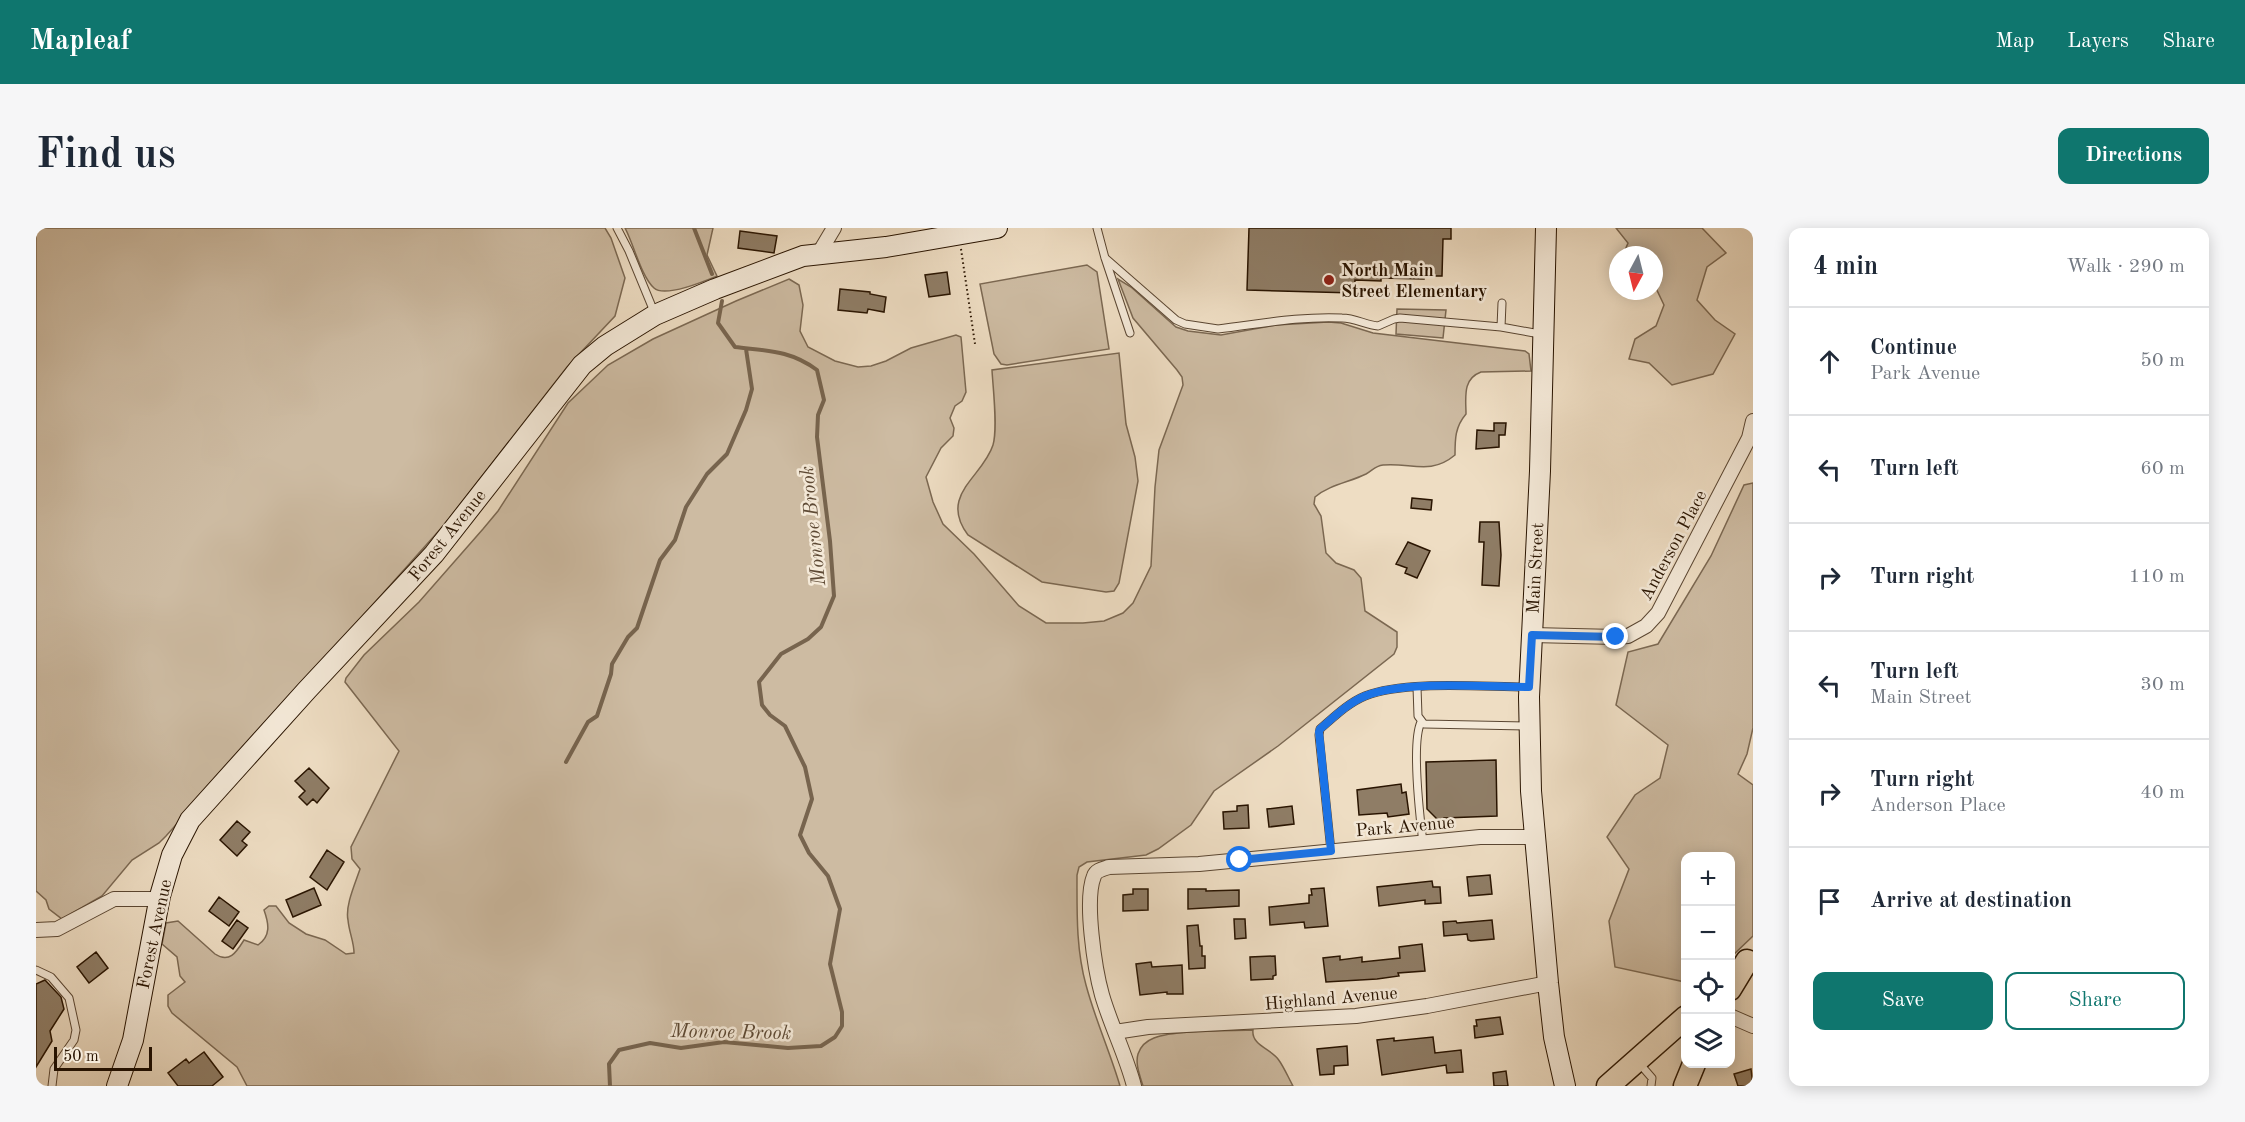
<!DOCTYPE html>
<meta charset="utf-8">
<style>
:root{--surface:#fff;--page:#f6f6f7;--text:#1f2937;--muted:#747a83;--line:#e0e1e3;--accent:#0f766e}
body{margin:0;font-family:"Old Standard TT",serif;background:var(--page);color:var(--text)}
.controls{position:absolute;right:18px;bottom:18px;display:grid;overflow:hidden;border-radius:12px;box-shadow:0 3px 15px #0003}
.controls button{width:54px;height:54px;display:grid;place-items:center;padding:0;border:0;border-bottom:2px solid var(--line);background:var(--surface);color:var(--text);font:30px sans-serif}
.compass{position:absolute;left:1573px;top:18px;width:54px;height:54px;border-radius:50%;background:var(--surface);box-shadow:0 3px 15px #0003;rotate:187deg}
.scale{position:absolute;left:18px;bottom:15px;width:98px;box-sizing:border-box;padding-left:6px;border:3px solid #291401;border-top:0;font-size:16px;line-height:21px;white-space:nowrap;color:#291401;-webkit-text-stroke:4px #f4e9d8;paint-order:stroke}
.stop{position:absolute;width:18px;height:18px;margin:-14px;border:4px solid #1a73e8;border-radius:50%;background:#fff}
.stop.end{background:#1a73e8;border-color:#fff;box-shadow:0 2px 6px #0008}
.list{margin:0;padding:0;list-style:none}
h2{display:flex;justify-content:space-between;align-items:center;height:78px;margin:0;padding:0 24px;font-size:26px}
h2 small{font-size:20px;font-weight:400;color:var(--muted)}
.list li{display:grid;grid-template-columns:39px 1fr auto;gap:18px;align-items:center;box-sizing:border-box;height:108px;padding:0 24px;border-top:2px solid var(--line)}
.list b{display:block;font-size:22px;white-space:nowrap}
.list p{margin:0;font-size:20px;white-space:nowrap;color:var(--muted)}
.list em{font-size:20px;font-style:normal;color:var(--muted)}
.actions{display:flex;gap:12px;padding:18px 24px}
.actions a{flex:1;padding:14px 0;border:2px solid var(--accent);border-radius:12px;text-align:center;font-size:21px;color:var(--accent)}
.actions .main{background:var(--accent);color:#fff}
.icon{flex:none;width:33px;height:33px;fill:none;stroke:currentColor;stroke-width:2;stroke-linecap:round;stroke-linejoin:round}
.map{position:relative;flex:none;width:1717px;height:858px;overflow:hidden;border-radius:12px}
header{display:flex;align-items:center;gap:36px;box-sizing:border-box;height:84px;padding:0 30px;background:var(--accent);color:#fff}
header strong{font-size:28px}
nav{display:flex;gap:33px;margin-inline-start:auto;font-size:21px}
.intro{display:flex;align-items:center;justify-content:space-between;box-sizing:border-box;height:144px;padding:0 36px}
h1{margin:0;font-size:42px}
.button{padding:15px 27px;border-radius:12px;background:var(--accent);color:#fff;font-size:21px;font-weight:700}
main{display:flex;gap:36px;padding:0 36px}
aside{flex:1;background:var(--surface);border-radius:12px;box-shadow:0 3px 15px #0003}
.map>svg:first-child{display:block}
.green{fill:#cdbba2;stroke:#7b6852;stroke-width:1.5}
.lines{fill:none;stroke-linecap:round;stroke-linejoin:round}
.stream{stroke:#77644e;stroke-width:4}
.building{fill:#8f7d66;stroke:#291401;stroke-width:1.5}
.lane-casing{stroke:#5a4632;stroke-width:9}
.street-casing{stroke:#5a4632;stroke-width:16}
.secondary-casing{stroke:#291401;stroke-width:22}
.primary-casing{stroke:#291401;stroke-width:25}
.path{stroke:#291401;stroke-width:2;stroke-dasharray:1.5 3;stroke-linecap:butt}
.lane{stroke:#f4e9d8;stroke-width:7}
.street{stroke:#f4e9d8;stroke-width:14}
.secondary{stroke:#f4e9d8;stroke-width:20}
.primary{stroke:#eeddc3;stroke-width:22}
.route{stroke:#1a73e8;stroke-width:8}
.poi-dot{fill:#8f2418;stroke:#f4e9d8;stroke-width:2}
.labels{text-anchor:middle;stroke-width:5;stroke-linejoin:round;paint-order:stroke}
.poi-label{font-size:18px;font-weight:bold;fill:#291401;stroke:#f4e9d8;text-anchor:start}
.street-label{font-size:18px;fill:#291401;stroke:#f4e9d8}
.water-label{font-size:20px;font-style:italic;fill:#5d4934;stroke:#f4e9d8}
</style>
<header>
<strong>Mapleaf</strong>
<nav><a>Map</a><a>Layers</a><a>Share</a></nav>
</header>
<div class="intro"><h1>Find us</h1><a class="button">Directions</a></div>
<main>
<div class="map">
<svg width="1717" height="858" viewBox="0 0 1717 858">
<rect width="100%" height="100%" fill="#eeddc3"/>
<filter id="stains"><feTurbulence type="fractalNoise" baseFrequency=".00333" numOctaves="4"/><feColorMatrix values="0 0 0 0 .2 0 0 0 0 .09 0 0 0 0 .02 0 0 0 .5 -.17"/></filter>
<radialGradient id="worn" r=".72"><stop offset=".6" stop-color="#630" stop-opacity="0"/><stop offset="1" stop-color="#630" stop-opacity=".3"/></radialGradient>
<path class="green" d="M0 0H569L575 10 589 50 579 88 531 139 408 297 130 608 123 615 96 632 66 668 26 691 13 681 10 672 0 663Z
M589 0H677L671 27 681 48C669 53 629 70 618 60 605 48 598 17 589 0Z
M1580 0H1666L1690 25 1671 39 1661 72 1679 92 1699 106 1677 146 1636 157 1613 135 1593 131 1599 111 1620 98 1628 77 1618 56V27H1587L1592 15Z
M1051 37 1061 44 1073 121 971 137 965 136 958 126 944 56Z
M753 51 763 57 767 77 764 103 772 119 799 133 822 139 835 138 850 133 875 120 920 107 925 109 930 164 926 173 919 178 914 190 918 200 917 208 905 220 890 249 897 274 907 296 938 326 983 378 1010 395H1047L1068 393 1087 385 1097 375 1115 338 1119 259 1123 222 1147 157 1146 149 1141 142 1097 90 1082 51 1095 59 1140 99 1152 103 1185 107 1240 97 1292 94 1305 95 1337 105 1489 123 1493 126 1495 143 1445 144C1426 151 1430 170 1430 186 1419 199 1419 211 1419 227 1394 248 1374 234 1347 237 1339 238 1337 242 1330 246 1314 254 1293 257 1279 269L1278 276 1285 288 1290 325 1300 335 1318 342 1325 350 1329 383 1361 404V419L1358 426 1242 518 1178 563 1155 597 1122 621 1110 627 1051 634 1043 639 1041 647C1041 684 1040 721 1050 757 1059 791 1074 824 1084 858H211L201 839 136 785 132 778V767L149 754 144 748 141 729 126 716 130 695 142 693 179 726C194 736 201 723 208 712L222 717C235 708 233 696 228 682L233 678H240L253 695 270 706 289 712 310 726 318 725C318 714 313 704 312 692 309 678 319 656 324 641L316 631 315 619 363 523 309 454 310 450 328 427 383 374 447 301 462 283 532 175 572 137 617 111 700 73Z
M1361 81 1410 82 1407 110 1360 106Z
M1083 125 1090 196 1099 229 1102 253 1083 355 1078 363 1070 364 1006 354 932 307C902 267 947 249 957 217 962 200 957 161 956 142Z
M1717 255V500L1711 526 1702 546 1717 557V708L1695 729 1694 628H1650L1649 754 1579 739 1573 693 1593 641 1571 609 1599 567 1624 550 1632 517 1580 477 1592 424 1622 416 1675 328 1708 257Z
M1217 802C1215 817 1235 821 1242 831 1248 839 1252 849 1257 858H1107C1104 848 1099 836 1102 826 1105 817 1110 813 1118 810 1138 802 1193 803 1217 802Z"/>
<g class="lines">
<path class="stream" d="M658 0 676 46
M530 534 552 494 561 488 575 446 576 436 592 409 601 400 624 332 639 312 650 279 671 246 691 226 710 182 716 161 710 121
M574 858 573 836 583 822 614 815 645 820 688 814 752 820 785 818 799 809 806 798V784L794 736 804 681 792 648 773 625 764 607 776 571 769 539 749 498 734 487 726 477 723 454 745 426 772 411 785 399 798 368 794 313 781 209 782 187 788 172 781 142C754 122 731 123 699 119L682 95 686 73"/>
</g>
<path class="building" d="M1213 0H1415V11H1407L1406 48H1388V51L1345 50V53L1319 52 1318 65 1211 62Z
M704 3 741 8 738 25 702 20Z
M911 44 914 66 893 69 889 47Z
M804 61 834 64V66L850 69 848 84 832 81 831 85 802 82Z
M1458 195H1470L1469 207H1463V219L1440 221 1441 202 1458 203Z
M1376 270 1396 272 1395 282 1375 280Z
M1444 294H1463L1465 327 1463 358 1446 357 1448 314H1443Z
M1372 314 1394 323 1381 350 1369 345 1371 340 1360 336Z
M1460 532 1461 588 1408 590 1404 594 1391 581 1390 534Z
M273 540 293 560 281 575 277 571 271 577 263 569 269 563 259 553Z
M1365 556 1366 565 1370 564 1373 586 1352 589 1351 585 1323 587 1321 562Z
M1212 577 1213 600 1188 601 1187 584 1201 583V578Z
M1256 578 1258 596 1233 599 1231 581Z
M201 593 214 604 206 613 211 617 201 628 184 612Z
M291 622 308 634 291 662 274 649Z
M1454 647 1456 666 1433 668 1431 649Z
M1396 653 1397 659H1404L1405 675 1389 676V672L1343 678 1341 659Z
M278 660 285 677 257 689 250 672Z
M1288 660 1292 698 1269 700 1268 694 1234 697 1233 679 1273 675V667H1276L1275 661Z
M1097 661H1112V682L1087 683V667L1097 666Z
M1152 661H1170V663L1203 662V678L1152 681Z
M183 669 203 684 193 698 173 683Z
M1198 691H1209L1210 710 1199 711Z
M201 692 212 700 197 721 186 713Z
M1456 692 1458 711 1435 713 1432 712 1431 706 1408 708 1407 694 1420 693 1421 695Z
M1162 697 1164 718H1166V728H1169V740L1153 741 1151 698Z
M1386 716 1389 743 1362 745 1363 748 1341 751 1290 754 1287 730 1304 728V732L1326 729V734L1364 730 1363 719Z
M60 724 72 740 53 755 41 739Z
M1239 728 1240 747 1237 748V751L1215 752 1214 729Z
M1115 734 1116 739 1146 737 1147 766H1131V764L1104 767 1100 736Z
M9 752 25 769 28 781 14 803 16 813 0 839V756Z
M1464 789 1467 806 1439 810 1438 798H1441L1440 792Z
M1397 809 1399 825 1425 822 1427 844 1411 845 1410 837 1346 847 1341 812 1358 810V813Z
M1311 818 1312 837 1298 838V846L1284 847 1281 821Z
M168 824 187 849 176 858H142L132 845 150 831 153 835Z
M1715 841 1717 858H1702L1698 846Z
M1470 843 1472 858H1458L1457 845Z"/>
<g class="lines">
<defs>
<path id="lane" d="M581 0 593 23 619 86
M1061 0 1069 30 1094 105
M1069 30 1140 92 1149 96 1182 101C1224 96 1264 88 1306 90 1319 90 1330 97 1342 98L1358 91 1364 90 1465 99 1504 106
M1465 99 1466 75
M1381 459 1382 488 1388 496 1493 498
M1385 494C1375 515 1384 590 1387 615
M1295 623 1283 507 1284 501C1298 489 1312 475 1329 468 1370 452 1446 459 1491 459
M0 742 15 749 33 770 40 802 38 812 18 841 16 858
M1603 835 1616 850 1615 858"/>
<path id="street" d="M783 25 798 0
M1496 407 1580 409 1592 408 1610 398 1622 385 1713 210 1717 193
M0 702 21 701 78 671H123
M1694 788 1717 798
M1079 804 1112 799 1320 788 1391 778 1512 755
M1098 858C1090 827 1075 798 1066 767 1059 742 1048 672 1058 648 1060 642 1067 641 1073 639L1163 636 1444 609H1498"/>
<path id="secondary" d="M1510 0 1504 243 1493 469 1495 563 1512 755 1518 809 1529 858
M81 858 97 812 124 668 136 627 154 592 271 462 398 326 546 137 569 118 619 87 679 61 767 28 850 19 961 0"/>
<path id="primary" d="M1694 761 1711 733
M1572 858 1650 789
M1649 858 1658 836"/>
</defs>
<use href="#lane" class="lane-casing"/>
<use href="#street" class="street-casing"/>
<use href="#secondary" class="secondary-casing"/>
<use href="#primary" class="primary-casing"/>
<path class="path" d="M925 21 939 116"/>
<use href="#lane" class="lane"/>
<use href="#street" class="street"/>
<use href="#secondary" class="secondary"/>
<use href="#primary" class="primary"/>
</g>
<g class="lines">
<path class="route" d="M1204 632 1295 623 1283 504 1284 501C1298 489 1312 475 1329 468 1369 452 1448 459 1493 459L1496 407 1580 409"/>
</g>
<circle class="poi-dot" cx="1293" cy="52" r="6"/>
<g class="labels">
<g class="poi-label">
<text x="1305" y="48">North Main<tspan x="1305" dy="21">Street Elementary</tspan></text>
</g>
<g class="street-label">
<text transform="translate(411 307) rotate(-51)" y="6">Forest Avenue</text>
<text transform="translate(1637 317) rotate(-62)" y="6">Anderson Place</text>
<text transform="translate(1499 340) rotate(-87)" y="6">Main Street</text>
<text transform="translate(1369 598) rotate(-5)" y="6">Park Avenue</text>
<text transform="translate(118 706) rotate(-78)" y="6">Forest Avenue</text>
<text transform="translate(1295 770) rotate(-5)" y="6">Highland Avenue</text>
</g>
<g class="water-label">
<text transform="translate(776 298) rotate(-96)" y="7">Monroe Brook</text>
<text transform="translate(695 803) rotate(1)" y="7">Monroe Brook</text>
</g>
</g>
<rect width="100%" height="100%" filter="url(#stains)"/>
<rect width="100%" height="100%" fill="url(#worn)"/>
</svg>
<div class="controls">
<button>+</button>
<button>−</button>
<button><svg class="icon" aria-label="locate" viewBox="0 0 24 24"><circle cx="12" cy="12" r="6"/><path d="M12 2v4M12 18v4M2 12h4M18 12h4"/></svg></button>
<button><svg class="icon" aria-label="layers" viewBox="0 0 24 24"><path d="M12 4l9 5-9 5-9-5zM3 14l9 5 9-5"/></svg></button>
</div>
<svg class="compass" viewBox="-18 -18 36 36"><path d="M0-13l5 13h-10z" fill="#e53935"/><path d="M0 13l5-13h-10z" fill="#747a83"/></svg>
<div class="scale">50 m</div>
<div class="stop" style="left:1204px;top:632px"></div>
<div class="stop end" style="left:1580px;top:409px"></div>
</div>
<aside>
<h2>4 min<small>Walk · 290 m</small></h2>
<ul class="list">
<li><svg class="icon" aria-label="ahead" viewBox="0 0 24 24"><path d="M12 20V5M6 11l6-6 6 6"/></svg><div><b>Continue</b><p>Park Avenue</p></div><em>50 m</em></li>
<li><svg class="icon" aria-label="left" viewBox="0 0 24 24"><path d="M17 20v-9H6M10 6l-5 5 5 5"/></svg><div><b>Turn left</b></div><em>60 m</em></li>
<li><svg class="icon" aria-label="right" viewBox="0 0 24 24"><path d="M7 20v-9h11M14 6l5 5-5 5"/></svg><div><b>Turn right</b></div><em>110 m</em></li>
<li><svg class="icon" aria-label="left" viewBox="0 0 24 24"><path d="M17 20v-9H6M10 6l-5 5 5 5"/></svg><div><b>Turn left</b><p>Main Street</p></div><em>30 m</em></li>
<li><svg class="icon" aria-label="right" viewBox="0 0 24 24"><path d="M7 20v-9h11M14 6l5 5-5 5"/></svg><div><b>Turn right</b><p>Anderson Place</p></div><em>40 m</em></li>
<li><svg class="icon" aria-label="arrive" viewBox="0 0 24 24"><path d="M6 21V4h12l-3 4 3 4H6"/></svg><div><b>Arrive at destination</b></div></li>
</ul>
<div class="actions"><a class="main">Save</a><a>Share</a></div>
</aside>
</main>
